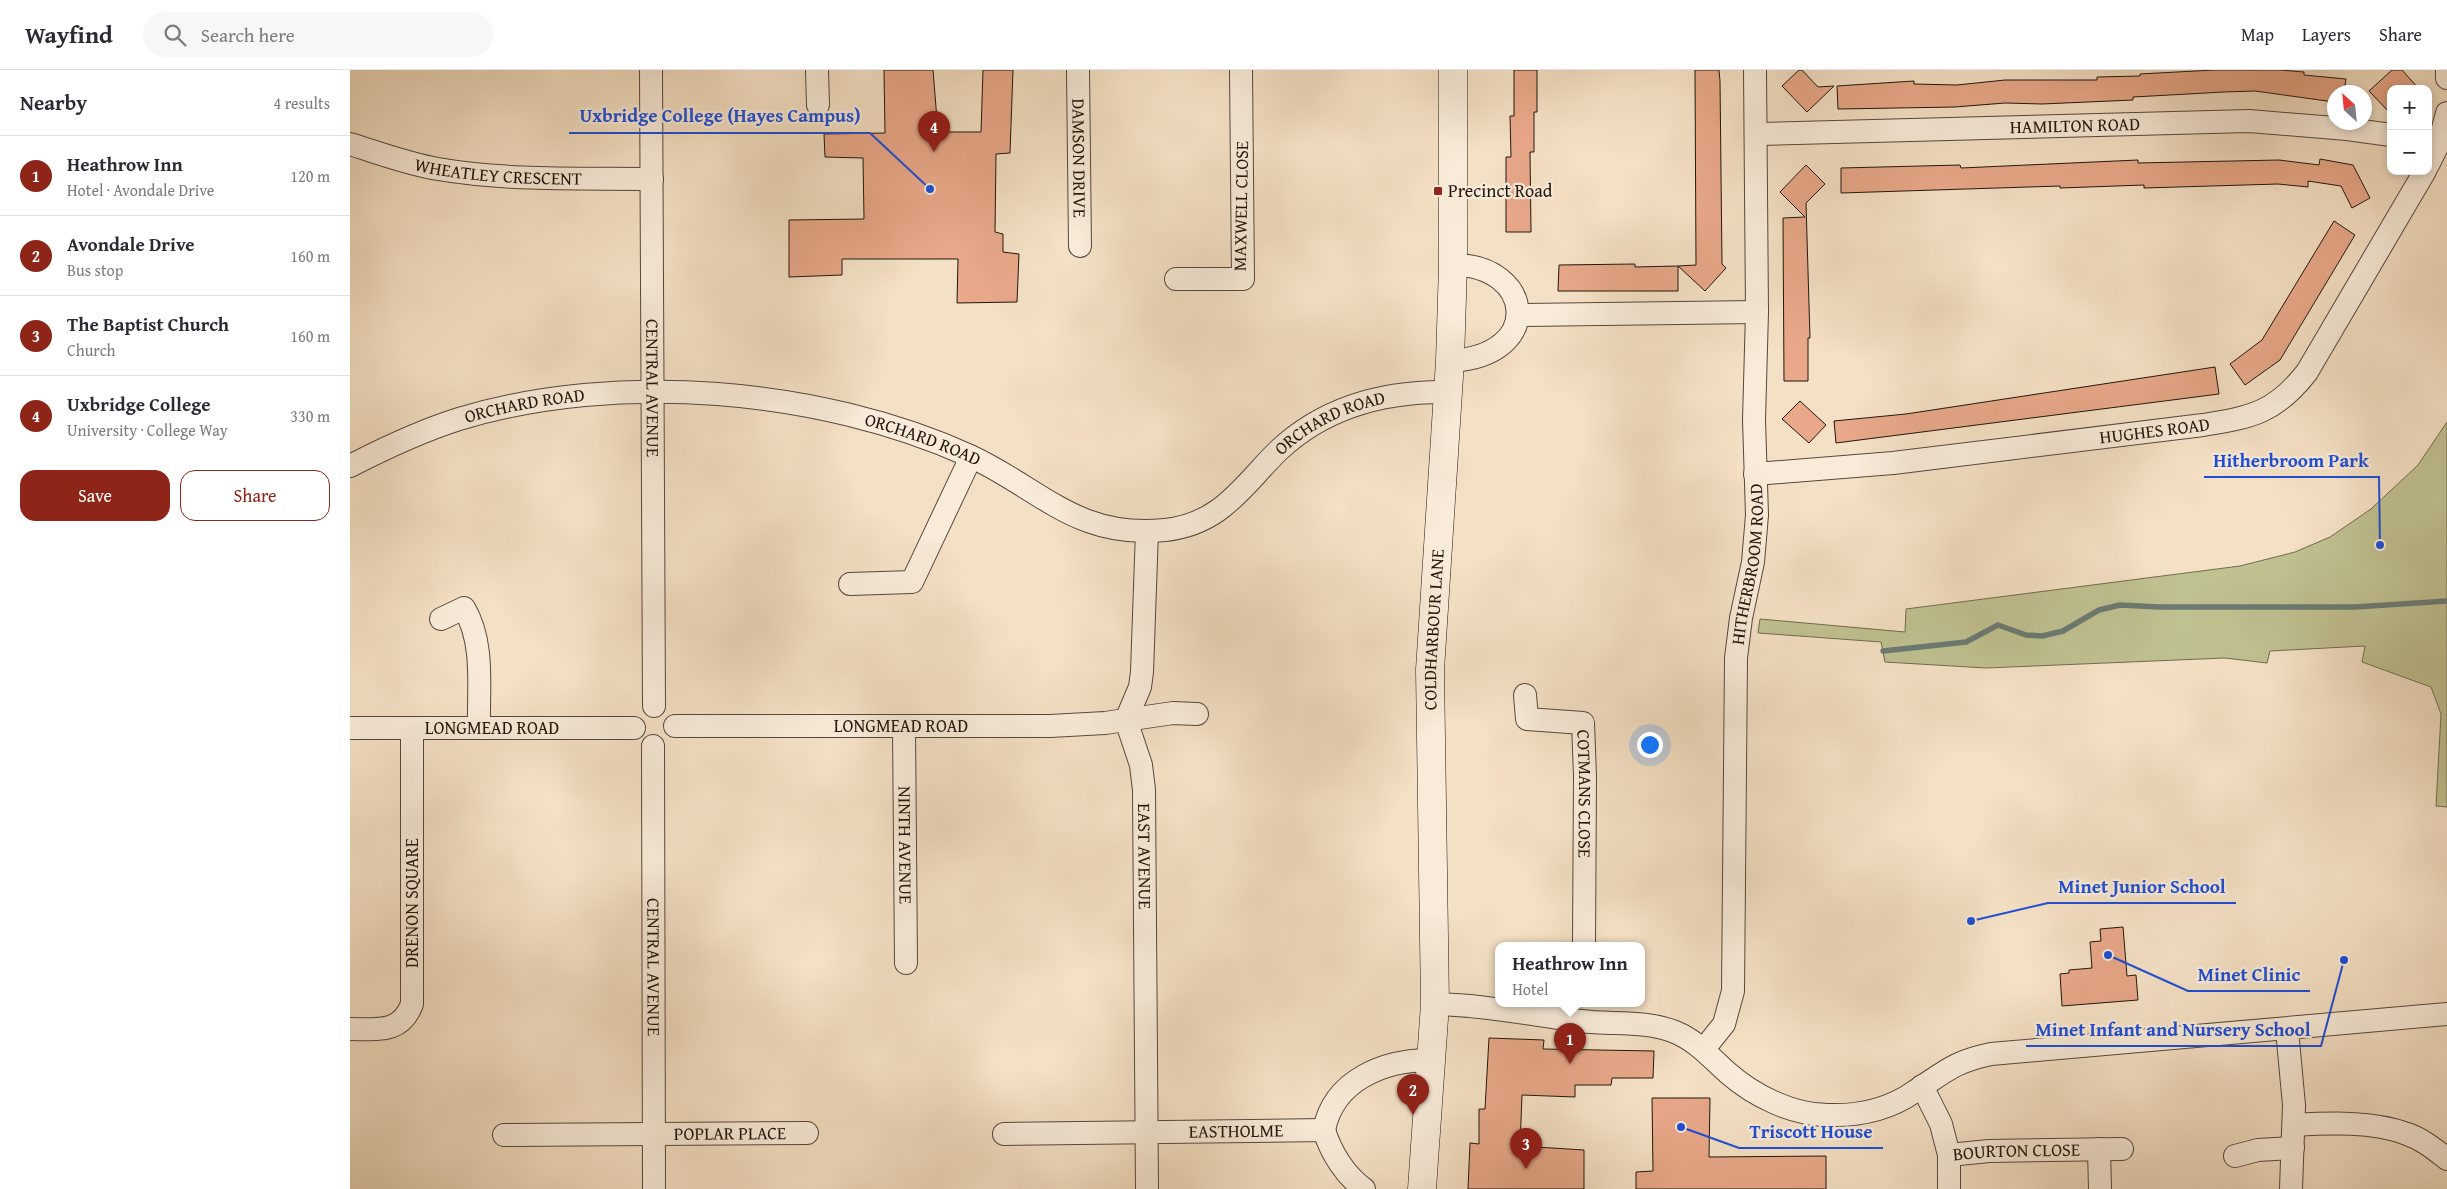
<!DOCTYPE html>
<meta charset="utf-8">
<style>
:root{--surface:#fff;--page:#f7f7f7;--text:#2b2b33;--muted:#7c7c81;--line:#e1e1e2;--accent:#8f2418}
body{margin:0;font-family:"Gentium Book Plus",serif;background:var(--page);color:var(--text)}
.controls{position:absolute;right:15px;top:15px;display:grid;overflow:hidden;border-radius:10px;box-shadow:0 2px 8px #0003}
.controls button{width:45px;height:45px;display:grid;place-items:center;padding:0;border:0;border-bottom:1px solid var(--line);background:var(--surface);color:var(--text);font:25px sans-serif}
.compass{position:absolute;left:1977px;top:15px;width:45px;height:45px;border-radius:50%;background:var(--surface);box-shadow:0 2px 8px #0003;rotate:333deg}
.you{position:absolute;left:1299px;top:674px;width:18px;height:18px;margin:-12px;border:4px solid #fff;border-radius:50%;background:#1a73e8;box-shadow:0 0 0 8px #1a73e833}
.badge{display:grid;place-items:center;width:32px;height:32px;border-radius:50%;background:var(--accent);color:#fff;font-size:16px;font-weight:700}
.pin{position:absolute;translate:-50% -41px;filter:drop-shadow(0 1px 2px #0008)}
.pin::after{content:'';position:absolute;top:26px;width:18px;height:15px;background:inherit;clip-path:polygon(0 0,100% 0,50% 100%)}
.popup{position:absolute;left:1145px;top:872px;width:150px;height:65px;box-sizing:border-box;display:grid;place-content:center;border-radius:10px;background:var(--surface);filter:drop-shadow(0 1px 4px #0005);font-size:16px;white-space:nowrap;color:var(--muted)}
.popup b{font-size:19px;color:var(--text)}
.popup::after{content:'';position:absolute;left:50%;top:100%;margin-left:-10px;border:10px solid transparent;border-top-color:var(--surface)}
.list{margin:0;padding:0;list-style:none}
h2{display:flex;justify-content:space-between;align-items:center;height:65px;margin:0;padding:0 20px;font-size:21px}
h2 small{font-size:16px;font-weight:400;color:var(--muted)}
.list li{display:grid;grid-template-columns:32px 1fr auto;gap:15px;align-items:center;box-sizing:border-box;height:80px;padding:0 20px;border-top:1px solid var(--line)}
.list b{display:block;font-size:19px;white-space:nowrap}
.list p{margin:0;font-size:16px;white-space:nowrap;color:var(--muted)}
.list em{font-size:16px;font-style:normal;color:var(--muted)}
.actions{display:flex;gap:10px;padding:15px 20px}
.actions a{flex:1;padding:11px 0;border:1px solid var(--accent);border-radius:15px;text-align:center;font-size:18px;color:var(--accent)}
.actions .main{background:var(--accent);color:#fff}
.icon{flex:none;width:28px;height:28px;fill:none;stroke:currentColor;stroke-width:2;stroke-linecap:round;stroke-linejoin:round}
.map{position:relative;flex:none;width:2097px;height:1119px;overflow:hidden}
header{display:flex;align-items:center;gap:30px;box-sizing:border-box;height:70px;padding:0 25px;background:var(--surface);border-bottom:1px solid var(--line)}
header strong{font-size:24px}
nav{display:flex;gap:28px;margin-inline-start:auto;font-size:18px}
.search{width:350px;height:45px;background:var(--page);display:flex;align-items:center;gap:12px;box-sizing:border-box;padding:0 18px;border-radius:28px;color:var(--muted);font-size:19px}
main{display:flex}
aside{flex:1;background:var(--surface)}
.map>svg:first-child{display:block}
.green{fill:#c0c191;stroke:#706c50}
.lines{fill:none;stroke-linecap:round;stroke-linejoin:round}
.stream{stroke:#6b7a73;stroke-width:5.5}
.building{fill:#e8a889;stroke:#21160e}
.street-casing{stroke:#56483c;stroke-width:24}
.secondary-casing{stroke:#21160e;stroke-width:29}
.street{stroke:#f8ebd9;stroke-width:22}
.secondary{stroke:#f8ebd9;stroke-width:28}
.poi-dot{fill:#8f2418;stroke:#f8ebd9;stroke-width:2}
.labels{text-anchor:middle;stroke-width:4.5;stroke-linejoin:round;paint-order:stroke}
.street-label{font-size:18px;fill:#21160e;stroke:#f8ebd9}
.poi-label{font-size:18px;fill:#21160e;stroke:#f8ebd9;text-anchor:start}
.leader{fill:none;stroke:#1d4ed8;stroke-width:2}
.callout-dot{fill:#1d4ed8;stroke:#f8ebd9;stroke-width:2}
.callout-label{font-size:19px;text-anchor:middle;font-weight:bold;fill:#1d4ed8;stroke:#f8ebd9;stroke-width:4.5;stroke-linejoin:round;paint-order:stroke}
</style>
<header>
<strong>Wayfind</strong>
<div class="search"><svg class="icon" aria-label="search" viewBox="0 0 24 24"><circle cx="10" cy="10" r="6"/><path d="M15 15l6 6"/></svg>Search here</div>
<nav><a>Map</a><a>Layers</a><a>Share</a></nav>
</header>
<main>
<aside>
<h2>Nearby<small>4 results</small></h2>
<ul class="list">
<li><span class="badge">1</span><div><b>Heathrow Inn</b><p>Hotel · Avondale Drive</p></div><em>120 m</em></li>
<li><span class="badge">2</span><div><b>Avondale Drive</b><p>Bus stop</p></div><em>160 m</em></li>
<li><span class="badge">3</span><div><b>The Baptist Church</b><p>Church</p></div><em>160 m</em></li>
<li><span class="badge">4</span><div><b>Uxbridge College</b><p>University · College Way</p></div><em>330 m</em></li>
</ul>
<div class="actions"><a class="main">Save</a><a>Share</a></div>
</aside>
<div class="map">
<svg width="2097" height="1119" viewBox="0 0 2097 1119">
<rect width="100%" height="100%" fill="#f4e0c4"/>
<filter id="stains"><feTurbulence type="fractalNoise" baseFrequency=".004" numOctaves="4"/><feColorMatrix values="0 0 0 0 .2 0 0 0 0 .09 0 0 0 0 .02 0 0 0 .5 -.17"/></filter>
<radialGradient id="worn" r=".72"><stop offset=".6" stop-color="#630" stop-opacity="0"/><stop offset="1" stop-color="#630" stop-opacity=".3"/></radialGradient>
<path class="green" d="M2097 352V737L2086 736 2091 644 2081 617 2012 592 2015 576 1920 581 1917 593 1875 588 1636 598 1535 592 1531 572 1408 563 1410 549 1555 562 1556 539 1890 496 1945 482 1980 467 2021 439 2068 395Z"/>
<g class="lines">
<path class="stream" d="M1533 581 1616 572 1648 555 1676 565 1692 566 1713 561 1749 540 1770 535 1809 537H2005L2097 531"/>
</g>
<path class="building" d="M534 0H583L588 62H631L633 0H663L660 83 646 84 645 162 653 164V182L669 184 667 232 607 233 608 189H492V205L439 207V150L514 149 513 88 475 87 474 64 535 63Z
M1164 0H1187V42H1184V82H1180L1181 162H1156V87H1161L1160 46H1164Z
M1345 0H1369L1370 11 1372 194 1376 198 1355 221 1328 196 1346 195Z
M1449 0H1452L1468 17 1484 16 1457 42 1432 16Z
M1864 0H1930L1954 2V5L1996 9 1994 22H1984V32L1905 21 1874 22 1783 27V30L1692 34 1655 33 1605 37 1488 39 1487 16 1564 11V14L1607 15 1655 10H1747V7L1790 6V4Z
M2042 0H2052L2069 19H2041V44L2019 21Z
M1970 89 2003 95 2020 128 2002 138 1991 116 1958 111V117L1928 114 1794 118V115L1710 118V116L1491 123V98L1610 95 1611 98 1788 90V93L1929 90 1969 95Z
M1456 95 1475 114 1456 133 1460 268H1458V311H1434L1433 148 1455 147 1430 122Z
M1984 151 2005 165 1930 290 1895 315 1880 294 1912 270Z
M1285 194V197L1328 196V221H1208L1209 195Z
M1865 297 1869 324 1486 373 1484 351 1556 344Z
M1450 331 1476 355 1459 373 1432 349Z
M1773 857 1777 906 1786 905 1788 930 1712 936 1710 904 1719 903V900L1742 898 1740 872 1751 871 1750 859Z
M1139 968 1194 970 1193 979 1304 981 1303 1008H1262L1261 1015H1225V1027L1172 1025 1170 1076 1234 1080V1119H1118L1120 1073 1129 1074V1039H1135Z
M1302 1028H1360L1359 1087 1476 1086V1119H1286V1102L1303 1101Z"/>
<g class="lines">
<defs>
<g id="street">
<path id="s1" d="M301 0 304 636"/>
<path d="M467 0 468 35"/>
<path id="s2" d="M728 0 730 176"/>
<path d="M2097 0V8"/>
<path id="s3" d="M1407 64 1899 51 1997 59 2041 65"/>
<path id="s4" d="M0 74C29 83 58 94 88 99 158 111 231 108 302 109"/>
<path d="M2078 95 2089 73 2097 43"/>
<path d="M826 209H893L891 0"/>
<path d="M1168 245 1407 242"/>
<path d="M1100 291C1196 286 1183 194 1103 195"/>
<path id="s5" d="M0 396C35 378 71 361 109 349 267 301 470 318 620 386 691 419 727 469 815 460 872 454 893 415 929 380 976 336 1036 321 1099 322"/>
<path id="s6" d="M1405 404 1543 393 1853 355C1902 347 1925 343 1957 302L2075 101"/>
<path id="s7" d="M797 461 792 602 790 617 776 650 791 695 794 720 797 1119"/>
<path d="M500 514 562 512 621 387"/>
<path d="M91 549 114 538C135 573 128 619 129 658"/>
<path id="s8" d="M1175 625 1177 649 1233 653 1235 706 1234 875"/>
<path id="s9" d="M325 656H700L755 653 823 643 847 644"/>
<path id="s10" d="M554 656 556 893"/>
<path id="s11" d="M0 658H284"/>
<path id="s12" d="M303 676 304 1119"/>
<path d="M1085 934C1134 935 1183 945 1231 951 1263 955 1295 950 1325 962 1347 971 1361 988 1378 1003 1404 1026 1443 1045 1478 1045 1509 1046 1538 1040 1564 1022 1595 1002 1603 992 1641 984L2097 944"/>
<path d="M0 959C27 959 51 964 62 934V658"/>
<path d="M1937 960 1944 1035 1941 1119"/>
<path id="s13" d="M1354 979 1374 954 1383 921 1386 588 1391 548 1403 492 1407 445 1404 350 1407 242 1405 0"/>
<path id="s14" d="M1572 1016 1591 1054 1599 1085 1639 1081 1772 1079"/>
<path d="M1944 1055C1980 1053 2023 1051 2057 1064 2072 1069 2084 1079 2097 1089"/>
<path d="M974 1060C984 1009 1035 990 1081 990"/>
<path id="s15" d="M654 1064 974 1060C981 1083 995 1105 1014 1119"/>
<path id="s16" d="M154 1065 457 1063"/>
<path d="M1749 1079 1750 1119"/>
<path d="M1885 1086 1908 1080 1943 1078"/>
<path d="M1599 1119V1085"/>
</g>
<g id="secondary">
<path id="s17" d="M1072 1119 1085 934 1080 600 1100 291 1103 195V0"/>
</g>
</defs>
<use href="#street" class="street-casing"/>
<use href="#secondary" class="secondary-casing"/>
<use href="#street" class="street"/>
<use href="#secondary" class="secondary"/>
</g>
<rect class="poi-dot" x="1083" y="116" width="10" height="10" rx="2.5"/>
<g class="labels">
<g class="street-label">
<text dy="6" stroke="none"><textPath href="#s3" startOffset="318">HAMILTON ROAD</textPath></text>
<text dy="6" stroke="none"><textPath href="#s2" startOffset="88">DAMSON DRIVE</textPath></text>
<text dy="6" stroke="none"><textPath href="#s4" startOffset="152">WHEATLEY CRESCENT</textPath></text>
<text transform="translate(891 136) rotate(-89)" y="6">MAXWELL CLOSE</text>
<text dy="6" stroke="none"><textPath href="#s1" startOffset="318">CENTRAL AVENUE</textPath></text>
<text dy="6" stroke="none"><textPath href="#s5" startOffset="186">ORCHARD ROAD</textPath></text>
<text dy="6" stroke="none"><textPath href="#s5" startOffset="1056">ORCHARD ROAD</textPath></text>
<text dy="6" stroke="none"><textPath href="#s6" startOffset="402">HUGHES ROAD</textPath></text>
<text dy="6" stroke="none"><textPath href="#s5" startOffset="591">ORCHARD ROAD</textPath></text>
<text dy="6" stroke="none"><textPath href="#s13" startOffset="494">HITHERBROOM ROAD</textPath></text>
<text dy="6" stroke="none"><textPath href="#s17" startOffset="560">COLDHARBOUR LANE</textPath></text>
<text dy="6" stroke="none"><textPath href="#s9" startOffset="226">LONGMEAD ROAD</textPath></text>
<text dy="6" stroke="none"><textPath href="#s11" startOffset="142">LONGMEAD ROAD</textPath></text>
<text dy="6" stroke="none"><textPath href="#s8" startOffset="151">COTMANS CLOSE</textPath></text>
<text dy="6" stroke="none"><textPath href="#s10" startOffset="119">NINTH AVENUE</textPath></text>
<text dy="6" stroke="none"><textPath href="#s7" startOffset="331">EAST AVENUE</textPath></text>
<text transform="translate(62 833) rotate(-90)" y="6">DRENON SQUARE</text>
<text dy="6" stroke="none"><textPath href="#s12" startOffset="221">CENTRAL AVENUE</textPath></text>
<text dy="6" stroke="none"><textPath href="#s15" startOffset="232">EASTHOLME</textPath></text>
<text dy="6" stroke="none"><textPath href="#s16" startOffset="226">POPLAR PLACE</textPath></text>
<text dy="6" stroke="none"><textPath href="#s14" startOffset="142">BOURTON CLOSE</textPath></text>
</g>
<g class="poi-label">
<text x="1098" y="127">Precinct Road</text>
</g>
</g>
<path class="leader" d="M580 119L520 63H219M2030 475L2029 407H1854M1621 851L1698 833H1886M1758 885L1838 921H1960M1994 890L1971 976H1676M1331 1057L1389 1078H1533"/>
<g class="callout-dot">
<circle cx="580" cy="119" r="5"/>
<circle cx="2030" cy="475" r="5"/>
<circle cx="1621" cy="851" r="5"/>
<circle cx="1758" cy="885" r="5"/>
<circle cx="1994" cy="890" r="5"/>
<circle cx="1331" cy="1057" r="5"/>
</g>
<g class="callout-label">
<text x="370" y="52">Uxbridge College (Hayes Campus)</text>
<text x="1941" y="397">Hitherbroom Park</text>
<text x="1792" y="823">Minet Junior School</text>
<text x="1899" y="911">Minet Clinic</text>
<text x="1823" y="966">Minet Infant and Nursery School</text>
<text x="1461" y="1068">Triscott House</text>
</g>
<rect width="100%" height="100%" filter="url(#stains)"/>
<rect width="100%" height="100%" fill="url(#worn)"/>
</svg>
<div class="controls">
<button>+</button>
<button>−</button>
</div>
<svg class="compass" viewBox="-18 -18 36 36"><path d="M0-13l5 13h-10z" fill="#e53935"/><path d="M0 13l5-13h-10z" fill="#7c7c81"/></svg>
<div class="you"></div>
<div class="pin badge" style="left:1220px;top:994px">1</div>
<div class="popup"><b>Heathrow Inn</b>Hotel</div>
<div class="pin badge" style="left:1063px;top:1045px">2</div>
<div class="pin badge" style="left:1176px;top:1099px">3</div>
<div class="pin badge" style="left:584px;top:82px">4</div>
</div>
</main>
